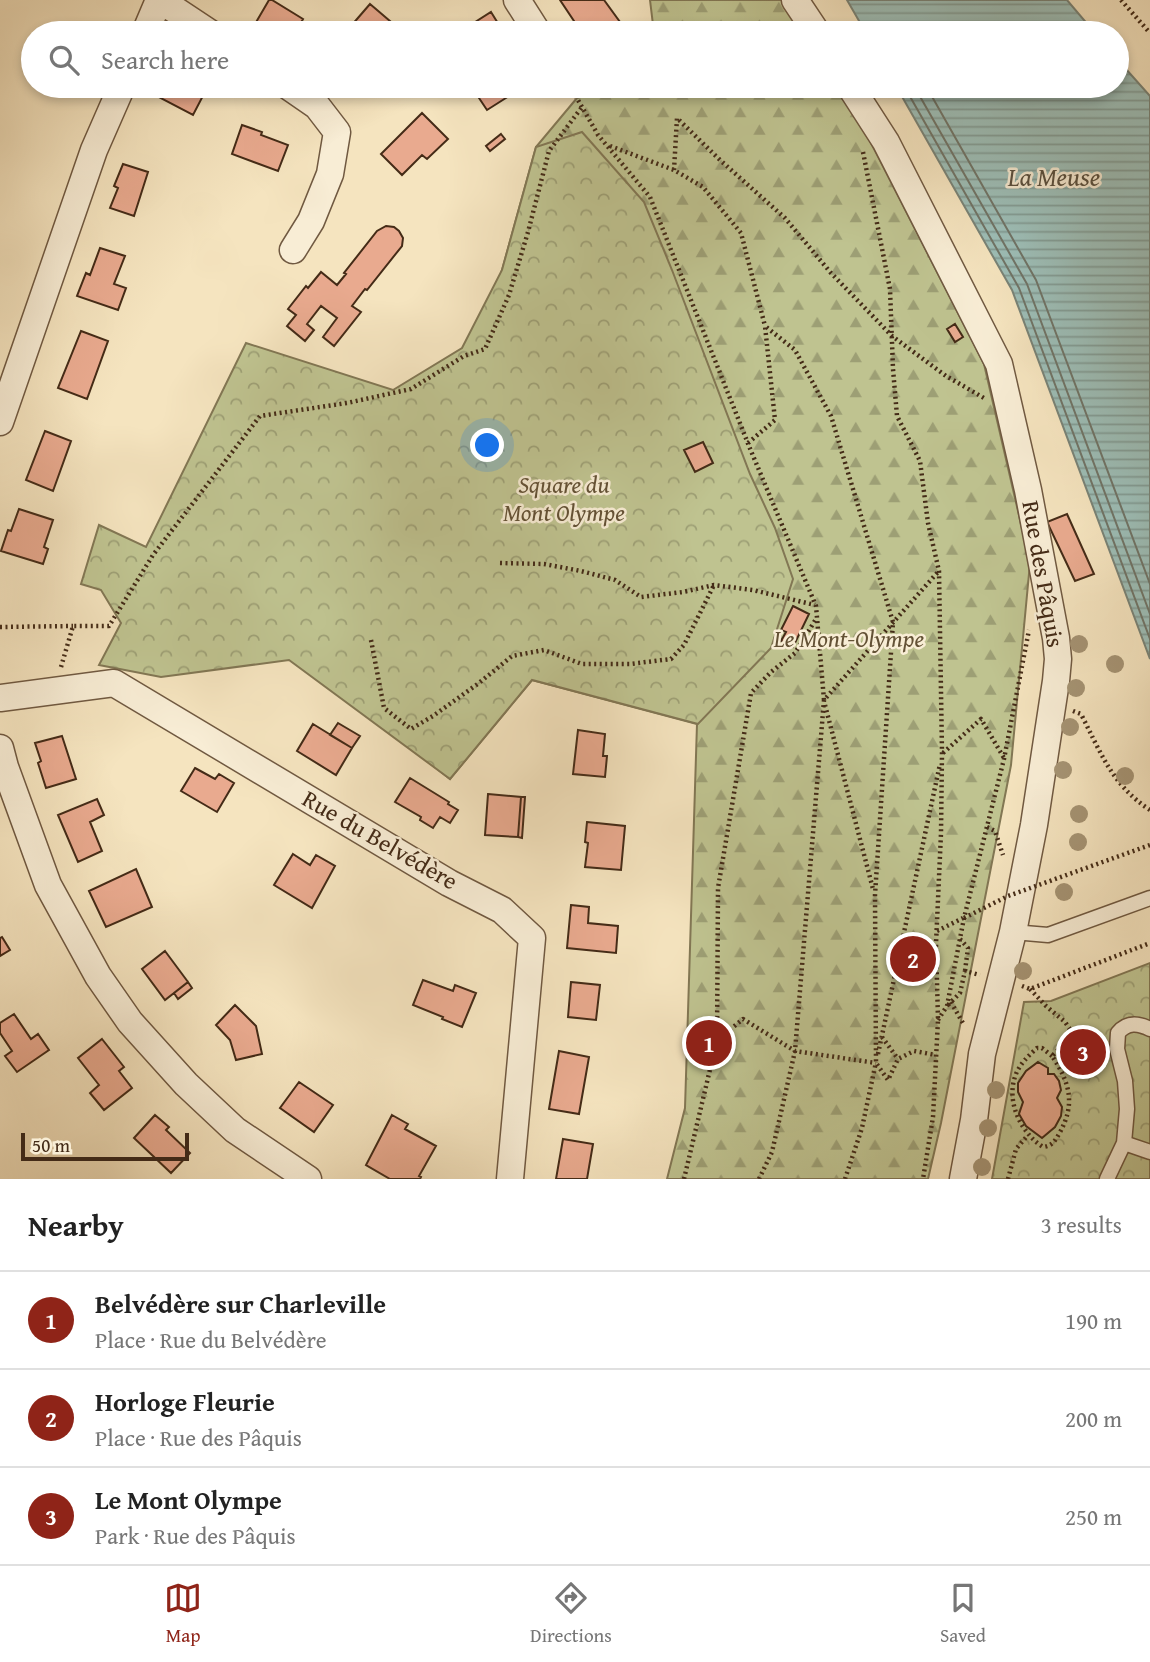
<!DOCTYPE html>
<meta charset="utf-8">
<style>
:root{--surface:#fff;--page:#f2f2f2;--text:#222;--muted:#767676;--line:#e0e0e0;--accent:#8f2418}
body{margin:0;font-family:"Gentium Book Plus",serif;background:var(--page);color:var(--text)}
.scale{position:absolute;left:21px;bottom:18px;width:168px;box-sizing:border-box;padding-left:7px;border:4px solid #442b17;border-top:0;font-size:19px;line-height:24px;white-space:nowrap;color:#442b17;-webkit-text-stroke:5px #f8edd5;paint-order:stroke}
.you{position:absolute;left:488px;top:446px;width:24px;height:24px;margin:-18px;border:5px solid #fff;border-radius:50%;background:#1a73e8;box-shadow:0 0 0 10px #1a73e833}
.badge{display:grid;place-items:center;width:46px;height:46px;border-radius:50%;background:var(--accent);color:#fff;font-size:23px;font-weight:700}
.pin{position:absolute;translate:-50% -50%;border:4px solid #fff;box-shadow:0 2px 7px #0006}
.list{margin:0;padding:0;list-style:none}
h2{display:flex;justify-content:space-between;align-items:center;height:91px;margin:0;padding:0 28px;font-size:30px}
h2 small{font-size:23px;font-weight:400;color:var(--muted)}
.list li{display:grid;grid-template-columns:46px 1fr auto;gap:21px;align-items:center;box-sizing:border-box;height:98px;padding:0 28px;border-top:2px solid var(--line)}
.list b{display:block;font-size:26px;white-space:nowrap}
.list p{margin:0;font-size:23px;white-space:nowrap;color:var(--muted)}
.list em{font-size:23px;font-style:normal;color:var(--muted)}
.icon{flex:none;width:38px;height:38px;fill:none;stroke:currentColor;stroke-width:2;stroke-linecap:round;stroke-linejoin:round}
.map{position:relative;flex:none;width:1150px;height:1179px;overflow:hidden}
.search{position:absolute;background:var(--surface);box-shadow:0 4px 10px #0003;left:21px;right:21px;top:21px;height:77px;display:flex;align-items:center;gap:18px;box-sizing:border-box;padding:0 24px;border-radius:38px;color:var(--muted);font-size:26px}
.sheet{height:385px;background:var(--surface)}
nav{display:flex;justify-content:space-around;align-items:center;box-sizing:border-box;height:98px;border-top:2px solid var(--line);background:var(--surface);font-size:19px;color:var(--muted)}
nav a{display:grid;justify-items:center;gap:4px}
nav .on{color:var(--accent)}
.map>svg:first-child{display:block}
.forest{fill:url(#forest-firs);stroke:#827754;stroke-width:2}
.park{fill:url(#park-crowns);stroke:#827754;stroke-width:2}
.water{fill:url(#water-rules);stroke:#798377;stroke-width:2}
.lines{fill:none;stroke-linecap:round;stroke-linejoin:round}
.shore{stroke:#707467;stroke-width:2}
.building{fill:#e9aa8f;stroke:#442b17;stroke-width:2}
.service-casing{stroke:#705941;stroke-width:17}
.minor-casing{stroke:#705941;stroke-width:29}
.path{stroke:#442b17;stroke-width:4.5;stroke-dasharray:2 3.5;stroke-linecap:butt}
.service{stroke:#f8edd5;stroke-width:14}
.minor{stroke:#f8edd5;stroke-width:26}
.path-bridge{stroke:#442b17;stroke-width:4.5;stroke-dasharray:2 3.5;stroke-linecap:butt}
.tree{fill:#a59373}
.labels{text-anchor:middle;stroke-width:5;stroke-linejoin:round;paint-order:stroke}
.park-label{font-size:24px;font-style:italic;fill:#635135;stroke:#f8edd5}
.street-label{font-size:24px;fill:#442b17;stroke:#f8edd5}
.water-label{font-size:26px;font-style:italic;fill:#5a503f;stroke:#f8edd5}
</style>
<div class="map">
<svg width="1150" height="1179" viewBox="0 0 1150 1179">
<defs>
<pattern id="forest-firs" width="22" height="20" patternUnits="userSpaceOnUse" patternTransform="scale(1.75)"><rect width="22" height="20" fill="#bfc390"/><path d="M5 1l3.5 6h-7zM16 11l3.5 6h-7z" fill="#9d9f75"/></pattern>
<pattern id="park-crowns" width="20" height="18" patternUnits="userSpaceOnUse" patternTransform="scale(1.75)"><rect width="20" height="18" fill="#bfc390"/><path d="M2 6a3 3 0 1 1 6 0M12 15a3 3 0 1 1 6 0" fill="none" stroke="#9d9f75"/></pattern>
<pattern id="water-rules" width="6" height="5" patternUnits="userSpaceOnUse" patternTransform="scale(1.75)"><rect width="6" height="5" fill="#9dbeb7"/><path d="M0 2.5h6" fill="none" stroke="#829b94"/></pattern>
</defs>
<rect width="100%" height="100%" fill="#f5e4bf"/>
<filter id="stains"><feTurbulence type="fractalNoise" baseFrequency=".00286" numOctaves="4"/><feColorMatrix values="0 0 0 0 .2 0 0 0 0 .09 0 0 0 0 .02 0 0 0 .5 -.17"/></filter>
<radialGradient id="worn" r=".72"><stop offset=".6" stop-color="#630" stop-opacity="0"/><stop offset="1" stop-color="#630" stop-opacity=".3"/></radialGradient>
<path class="forest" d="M650 0H783L804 33H654Z
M627 86H836L870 141 984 364 1030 563 1011 765 941 1123 928 1179H667L685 1108 697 724 532 680 450 779 371 717 502 270 536 147 577 98Z"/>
<path class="park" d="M582 132 644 202 672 270 750 474 775 528 793 579 771 648 698 724 532 680 450 779 289 660 161 677 99 665 121 623 101 590 81 584 99 525 146 547 246 343 393 390 462 348 502 270 536 147Z
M1150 963V1179H992L1024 1002 1051 1001Z"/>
<path class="water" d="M847 0H1067L1095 33H866Z
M1117 59 1150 96V659L1012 290 896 86H1117Z"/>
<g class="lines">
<path class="shore" d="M904 86 1019 288 1150 639
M914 86 1027 284 1150 614
M926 86 1036 280 1150 584"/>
</g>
<path class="building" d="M269 0H272L303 19 295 33H271L255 24Z
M560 0H604L628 33H582Z
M370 4 404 33H359L351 26Z
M491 12 504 33H477L472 24Z
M153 86H198L206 90 193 115 149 92Z
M471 86H502L509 96 487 110Z
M502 86H507L513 94 509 96Z
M422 113 448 139 427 159 422 155 402 175 381 154Z
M242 125 262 132 261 135 288 145 278 171 232 154Z
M501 134 505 139 490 151 486 146Z
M123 164 148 172 134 216 110 208 118 188 114 186Z
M386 226 394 227 399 231 403 238 402 246 367 290 365 289 352 306 361 312 334 346 323 337 337 318 321 306 307 324 314 330 305 341 287 326 296 315 288 309 306 286 308 288 321 272 337 285 346 274 344 273 377 231Z
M100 248 125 256 114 284 126 288 118 310 77 296 86 273 90 275Z
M955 324 963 337 955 342 947 329Z
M81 331 108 341 87 399 58 388Z
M45 431 71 441 53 491 26 480Z
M703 442 713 463 695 472 684 450Z
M19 509 53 520 44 547 48 549 43 564 1 551 8 530 11 531Z
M1067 514 1094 574 1075 581 1047 522Z
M793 606 809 614 793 647 781 641 786 632 781 630Z
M338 723 360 736 352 748 330 735Z
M313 724 352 748 336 775 297 751Z
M578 730 605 734 603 756H607L605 777 573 774Z
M62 736 76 779 46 788 38 763 41 761 35 743Z
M195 768 215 779 219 774 234 783 217 812 181 791Z
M410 778 449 802 448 804 458 810 450 823 440 817 433 828 420 820 421 817 395 802Z
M488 794 521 797 518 837 485 835Z
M521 797H525L522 838 518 837Z
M97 799 104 815 90 822 102 851 78 862 58 815Z
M587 822 625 826 621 870 585 867 588 843 585 842Z
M293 854 310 865 316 855 335 866 312 908 274 885Z
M136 869 152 907 106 927 89 891Z
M571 905 589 907 588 923 618 926 616 953 567 948Z
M2 937 10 950 0 956V938Z
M165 951 188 982 165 1000 142 969Z
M423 980 453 991 455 985 476 993 462 1027 442 1019 443 1017 413 1005Z
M188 982 192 988 178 999 174 993Z
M571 982 600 985 596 1020 568 1017Z
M235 1005 256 1026 262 1054 236 1060 230 1040 216 1025Z
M14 1014 31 1039 38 1034 49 1050 17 1072 5 1056 12 1051 0 1033V1023Z
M102 1039 124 1067 119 1071 132 1088 104 1110 90 1093 99 1085 78 1058Z
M559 1051 589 1057 579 1114 549 1109Z
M1038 1062 1048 1068V1074H1054L1059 1081 1061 1090 1057 1098 1062 1107 1061 1116 1055 1127 1042 1138 1026 1126 1019 1114 1023 1102 1018 1092V1083L1026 1071Z
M299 1082 333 1105 314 1132 280 1108Z
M155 1115 169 1127 166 1130 190 1153 171 1173 134 1138Z
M392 1115 408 1124 405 1129 436 1146 419 1176 421 1177 420 1179H390L366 1165Z
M563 1139 593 1144 587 1179H556Z"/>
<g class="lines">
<defs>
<path id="service" d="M1013 932 1048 935 1150 898
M1124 1143 1150 1152
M1107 1179 1124 1143 1127 1109 1125 1081 1117 1049 1118 1033C1127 1022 1138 1023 1150 1029"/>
<path id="minor" d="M160 0 210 33
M517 0 538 33
M795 0 817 33
M145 33 159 0
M288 86 317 106 337 132 330 174 311 221 293 250
M850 86 886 142 999 364 1028 490 1056 638 1058 659 1056 681 1034 825 1013 932 982 1054 974 1120 963 1179
M0 422 94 150 122 86
M0 698 114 683 449 883 502 910 532 938 510 1179
M0 748 5 767 48 885 98 976 130 1022 186 1084 235 1130 308 1179"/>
</defs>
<use href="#service" class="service-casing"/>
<use href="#minor" class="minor-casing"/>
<path class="path" d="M1121 0 1150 33
M570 86 598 135 650 197 751 451 816 606 824 700 938 572
M610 146 674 170 703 187 741 233 765 326
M863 152 890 289 893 369 897 416 920 461 928 523 939 571 942 753 941 833 936 944 938 1020 933 1117 923 1179
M674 170 677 118 720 160 785 218 831 273 892 336 946 376 984 398
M748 443 775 420 765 326 795 350 831 416 893 622 875 895 876 1063 888 1080 898 1059 914 1051 936 1055
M500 563 544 564 581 571 615 580 641 597 683 592 714 585 753 590 815 605
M0 627 73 626
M371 640 384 708 411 729 433 716 479 683 512 656 544 650 582 664H630L671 659 684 645 714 585
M61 667 73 626H109L153 555 260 416 347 403 411 389 464 356 485 349 509 295 528 232 549 151 582 107
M825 705 873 889
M1073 711 1081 714C1101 753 1112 785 1150 810
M943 753 981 719 1004 758
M987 827 995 831 1003 855
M937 931 963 918
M960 939 968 948 965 971
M1022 986 1030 989 1150 943
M1030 989 1046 1006 1065 1022 1078 1041
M951 1002 964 1025
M948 1005 960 993 965 971 980 975
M938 1020 947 1006 964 918 1004 759 1029 630
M882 1037 898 1059
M717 1040 743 1019 795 1051 876 1063
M878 1054 940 764
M1052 1056 1042 1048H1037C1028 1056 1020 1064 1016 1074 1005 1101 1021 1133 1043 1147 1052 1146 1055 1141 1059 1134 1076 1104 1070 1083 1052 1056L1060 1048 1100 1033
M684 1179 717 1040 718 888 751 693 771 672 795 653 816 619
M759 1179 772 1152 795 1051 824 700
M845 1179 862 1128 876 1062
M1008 1179 1016 1149 1028 1135"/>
<use href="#service" class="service"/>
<use href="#minor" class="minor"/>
<path class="path-bridge" d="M964 918 1008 896 1150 845"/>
</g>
<g class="tree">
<circle cx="1079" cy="644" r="9"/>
<circle cx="1115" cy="664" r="9"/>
<circle cx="1076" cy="688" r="9"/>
<circle cx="1070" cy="727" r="9"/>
<circle cx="1063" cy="770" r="9"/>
<circle cx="1125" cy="776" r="9"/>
<circle cx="1079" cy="814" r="9"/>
<circle cx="1078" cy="842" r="9"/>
<circle cx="1064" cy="892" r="9"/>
<circle cx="1023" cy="971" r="9"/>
<circle cx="996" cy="1090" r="9"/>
<circle cx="988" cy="1128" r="9"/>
<circle cx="982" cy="1167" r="9"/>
</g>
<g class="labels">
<g class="park-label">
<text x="564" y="493">Square du<tspan x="564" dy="28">Mont Olympe</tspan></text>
<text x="849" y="647">Le Mont-Olympe</text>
</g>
<g class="street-label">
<text transform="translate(1043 574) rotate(80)" y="8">Rue des Pâquis</text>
<text transform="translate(380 840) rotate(30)" y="8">Rue du Belvédère</text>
</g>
<g class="water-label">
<text x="1054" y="186">La Meuse</text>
</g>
</g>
<rect width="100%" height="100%" filter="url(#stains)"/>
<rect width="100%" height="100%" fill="url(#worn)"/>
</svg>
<div class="scale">50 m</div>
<div class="you"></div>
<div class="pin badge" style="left:709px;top:1043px">1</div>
<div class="pin badge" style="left:913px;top:959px">2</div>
<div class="pin badge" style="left:1083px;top:1052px">3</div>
<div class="search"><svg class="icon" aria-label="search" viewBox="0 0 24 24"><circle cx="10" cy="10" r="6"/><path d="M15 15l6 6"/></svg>Search here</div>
</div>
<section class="sheet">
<h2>Nearby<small>3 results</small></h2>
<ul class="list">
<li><span class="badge">1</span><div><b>Belvédère sur Charleville</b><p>Place · Rue du Belvédère</p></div><em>190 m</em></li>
<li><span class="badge">2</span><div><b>Horloge Fleurie</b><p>Place · Rue des Pâquis</p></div><em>200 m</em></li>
<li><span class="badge">3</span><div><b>Le Mont Olympe</b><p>Park · Rue des Pâquis</p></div><em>250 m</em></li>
</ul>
</section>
<nav>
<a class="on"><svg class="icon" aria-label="map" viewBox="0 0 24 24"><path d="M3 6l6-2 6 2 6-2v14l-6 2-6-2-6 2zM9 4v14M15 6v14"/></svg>Map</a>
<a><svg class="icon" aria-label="directions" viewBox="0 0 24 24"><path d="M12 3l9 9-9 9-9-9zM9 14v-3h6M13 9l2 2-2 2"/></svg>Directions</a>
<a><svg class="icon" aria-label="saved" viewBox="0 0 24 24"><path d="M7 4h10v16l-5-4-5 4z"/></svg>Saved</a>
</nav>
